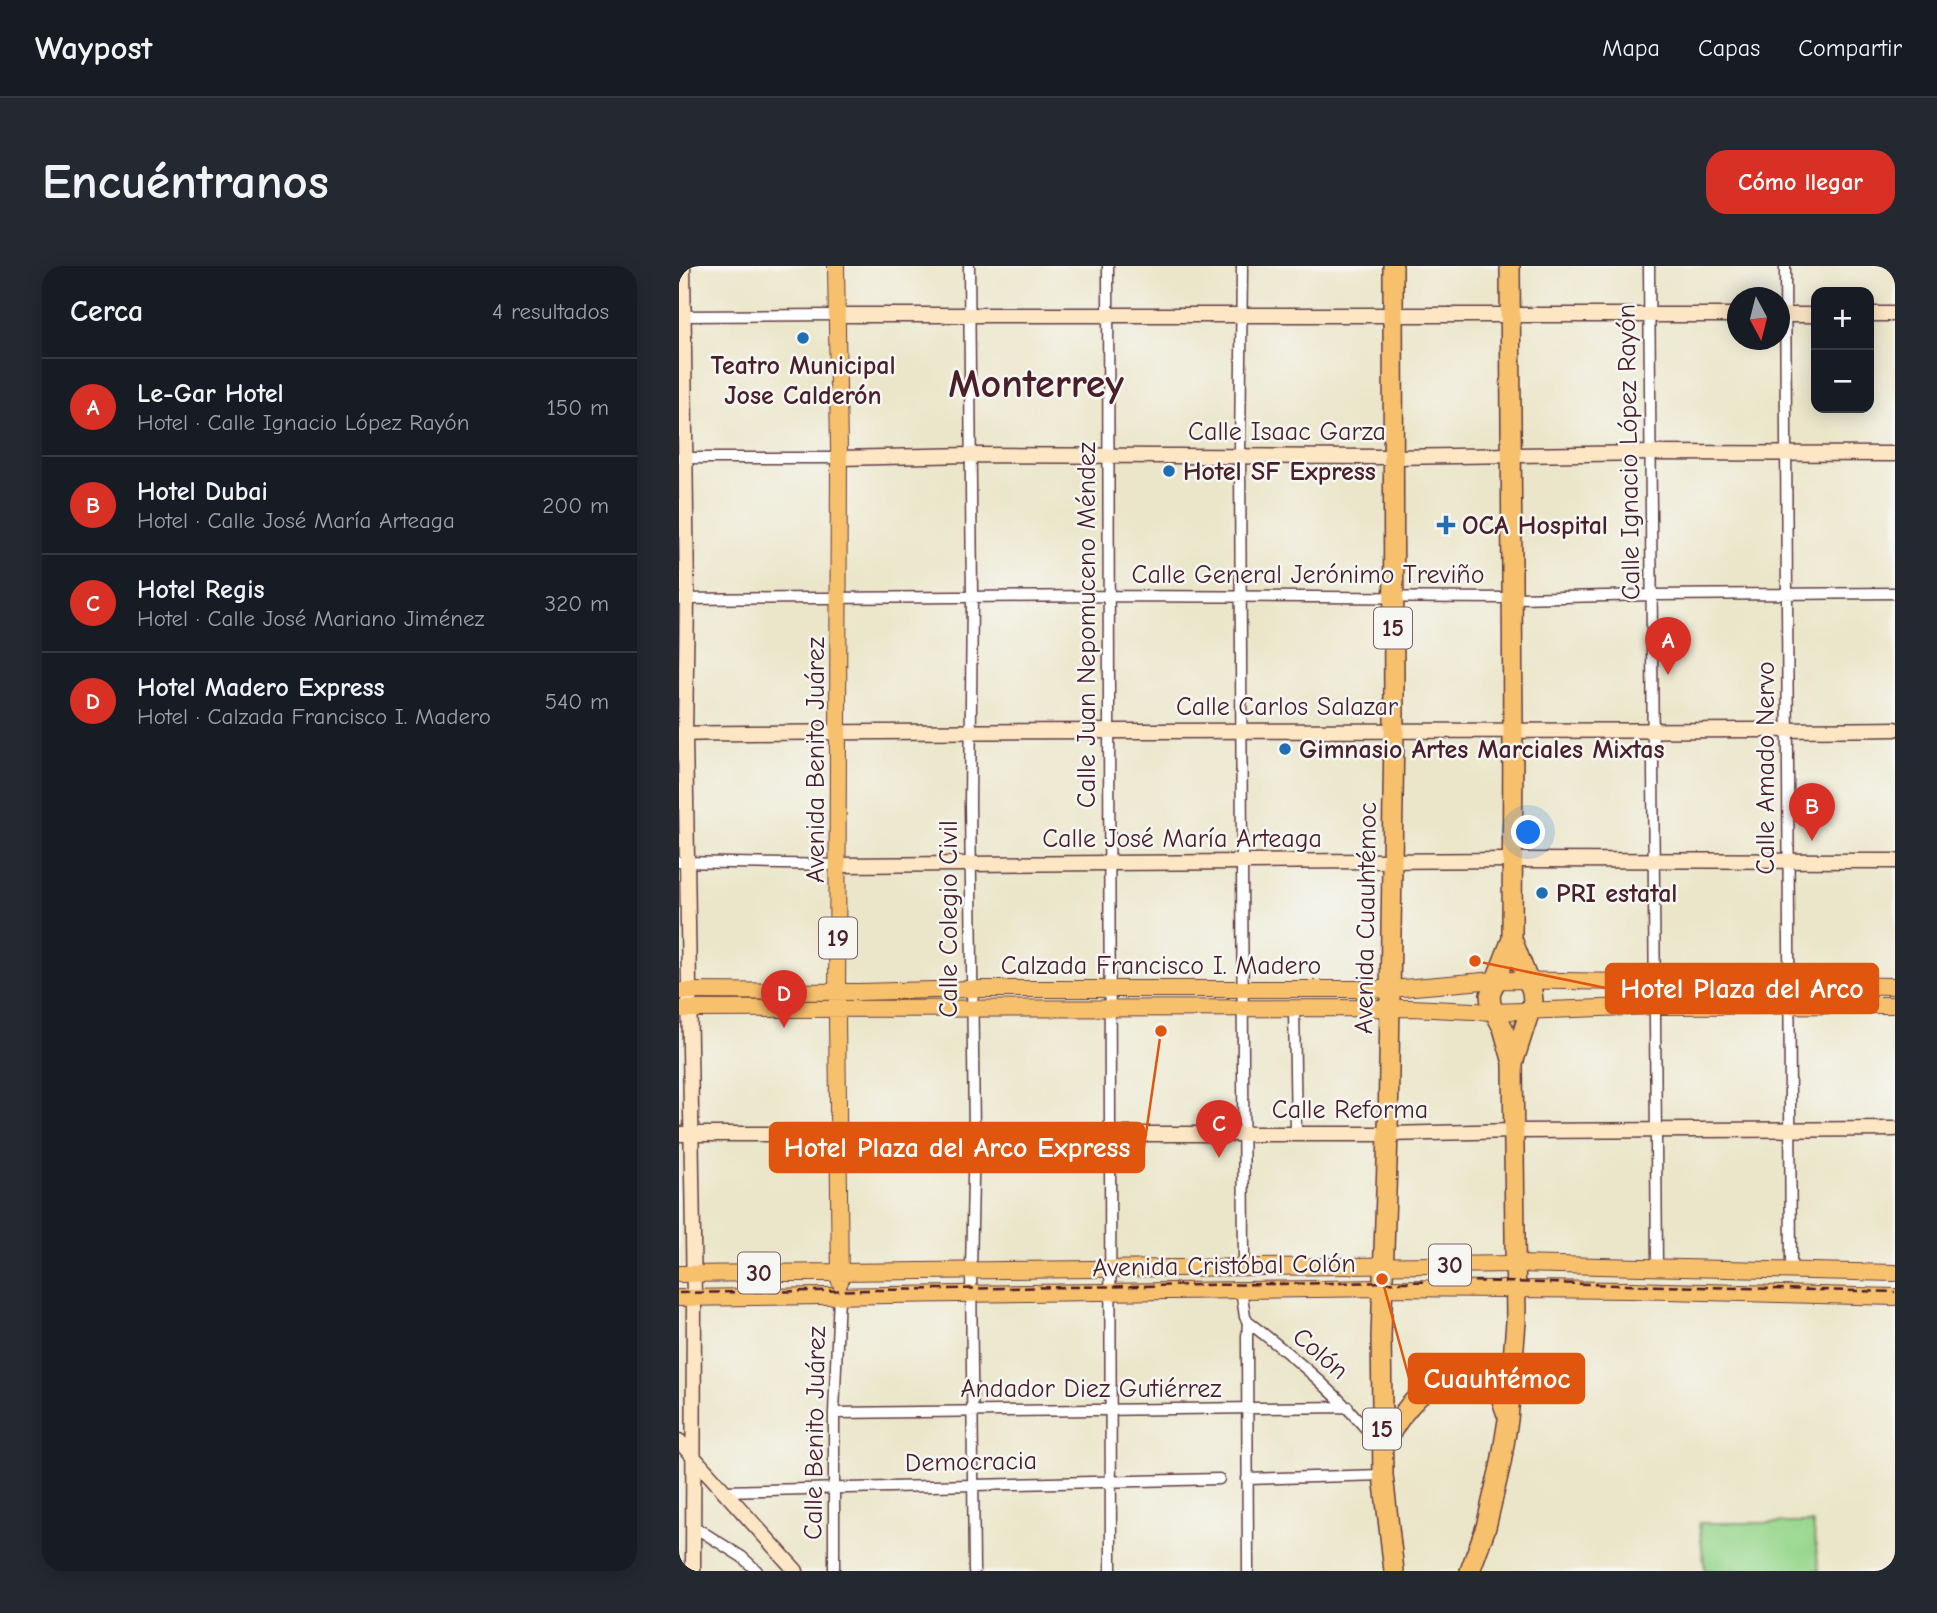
<!DOCTYPE html>
<html lang="es">
<meta charset="utf-8">
<style>
:root{--surface:#171b24;--page:#242831;--text:#f1f3f6;--muted:#9ea1a6;--line:#363941;--accent:#d93025}
body{margin:0;font-family:"Comic Neue",sans-serif;background:var(--page);color:var(--text)}
.controls{position:absolute;right:21px;top:21px;display:grid;overflow:hidden;border-radius:14px;box-shadow:0 4px 18px #0003}
.controls button{width:63px;height:63px;display:grid;place-items:center;padding:0;border:0;border-bottom:2px solid var(--line);background:var(--surface);color:var(--text);font:35px sans-serif}
.compass{position:absolute;left:1048px;top:21px;width:63px;height:63px;border-radius:50%;background:var(--surface);box-shadow:0 4px 18px #0003;rotate:173deg}
.you{position:absolute;left:850px;top:567px;width:24px;height:24px;margin:-18px;border:5px solid #fff;border-radius:50%;background:#1a73e8;box-shadow:0 0 0 10px #1a73e833}
.badge{display:grid;place-items:center;width:46px;height:46px;border-radius:50%;background:var(--accent);color:#fff;font-size:23px;font-weight:700}
.pin{position:absolute;translate:-50% -58px;filter:drop-shadow(0 2px 4px #0008)}
.pin::after{content:'';position:absolute;top:37px;width:24px;height:21px;background:inherit;clip-path:polygon(0 0,100% 0,50% 100%)}
.list{margin:0;padding:0;list-style:none}
h2{display:flex;justify-content:space-between;align-items:center;height:91px;margin:0;padding:0 28px;font-size:30px}
h2 small{font-size:23px;font-weight:400;color:var(--muted)}
.list li{display:grid;grid-template-columns:46px 1fr auto;gap:21px;align-items:center;box-sizing:border-box;height:98px;padding:0 28px;border-top:2px solid var(--line)}
.list b{display:block;font-size:26px;white-space:nowrap}
.list p{margin:0;font-size:23px;white-space:nowrap;color:var(--muted)}
.list em{font-size:23px;font-style:normal;color:var(--muted)}
.map{position:relative;flex:none;width:1216px;height:1305px;overflow:hidden;border-radius:21px}
header{display:flex;align-items:center;gap:42px;box-sizing:border-box;height:98px;padding:0 35px;background:var(--surface);border-bottom:2px solid var(--line)}
header strong{font-size:33px}
nav{display:flex;gap:38px;margin-inline-start:auto;font-size:24px}
.intro{display:flex;align-items:center;justify-content:space-between;box-sizing:border-box;height:168px;padding:0 42px}
h1{margin:0;font-size:49px}
.button{padding:18px 32px;border-radius:21px;background:var(--accent);color:#fff;font-size:24px;font-weight:700}
main{display:flex;gap:42px;padding:0 42px}
aside{flex:1;background:var(--surface);border-radius:21px;box-shadow:0 4px 18px #0003}
.map>svg:first-child{display:block}
.green{fill:#98d78d;stroke:#717b5c;stroke-width:2}
.lines{fill:none;stroke-linecap:round;stroke-linejoin:round}
.street-casing{stroke:#623d43;stroke-width:13}
.secondary-casing{stroke:#623d43;stroke-width:17}
.primary-casing{stroke:#623d43;stroke-width:18}
.highway-casing{stroke:#623d43;stroke-width:22}
.street{stroke:#fff;stroke-width:10}
.secondary{stroke:#fce6c4;stroke-width:14}
.primary{stroke:#f7c06c;stroke-width:16}
.highway{stroke:#f7c06c;stroke-width:19}
.rail{stroke:#4a1f2b;stroke-width:2.5;stroke-dasharray:10 5;stroke-linecap:butt}
.poi-dot{fill:#1f6fb2;stroke:#f6f6f2;stroke-width:2.5}
.labels{text-anchor:middle;stroke-width:5;stroke-linejoin:round;paint-order:stroke}
.shield{fill:#f6f6f2;stroke:#7e6067;stroke-width:2}
.shield-label{font-size:24px;font-weight:bold;fill:#4a1f2b}
.poi-label{font-size:26px;font-weight:bold;fill:#4a1f2b;stroke:#f6f6f2;text-anchor:start}
.street-label{font-size:26px;fill:#4a1f2b;stroke:#f6f6f2}
.town-label{font-size:40px;font-weight:bold;fill:#4a1f2b;stroke:#f6f6f2}
.leader{fill:none;stroke:#e0560e;stroke-width:2.5}
.callout-dot{fill:#e0560e;stroke:#f6f6f2;stroke-width:2.5}
.callout{fill:#e0560e;stroke:#e0560e;stroke-width:2.5}
.callout-label{font-size:28px;text-anchor:middle;font-weight:bold;fill:#fff}
</style>
<header>
<strong>Waypost</strong>
<nav><a>Mapa</a><a>Capas</a><a>Compartir</a></nav>
</header>
<div class="intro"><h1>Encuéntranos</h1><a class="button">Cómo llegar</a></div>
<main>
<aside>
<h2>Cerca<small>4 resultados</small></h2>
<ul class="list">
<li><span class="badge">A</span><div><b>Le-Gar Hotel</b><p>Hotel · Calle Ignacio López Rayón</p></div><em>150 m</em></li>
<li><span class="badge">B</span><div><b>Hotel Dubai</b><p>Hotel · Calle José María Arteaga</p></div><em>200 m</em></li>
<li><span class="badge">C</span><div><b>Hotel Regis</b><p>Hotel · Calle José Mariano Jiménez</p></div><em>320 m</em></li>
<li><span class="badge">D</span><div><b>Hotel Madero Express</b><p>Hotel · Calzada Francisco I. Madero</p></div><em>540 m</em></li>
</ul>
</aside>
<div class="map">
<svg width="1216" height="1305" viewBox="0 0 1216 1305">
<rect width="100%" height="100%" fill="#f6f6f2"/>
<filter id="ink" filterUnits="userSpaceOnUse"><feTurbulence type="fractalNoise" baseFrequency=".0143" numOctaves="2"/><feDisplacementMap in="SourceGraphic" scale="14" xChannelSelector="R" yChannelSelector="G"/><feConvolveMatrix kernelMatrix="1 2 1 2 8 2 1 2 1" color-interpolation-filters="sRGB"/></filter>
<filter id="wash" filterUnits="userSpaceOnUse"><feTurbulence type="fractalNoise" baseFrequency=".00686" numOctaves="4" result="noise"/><feDisplacementMap in="SourceGraphic" scale="28" xChannelSelector="R" yChannelSelector="G"/><feGaussianBlur stdDeviation="1.57" result="paint"/><feColorMatrix in="noise" values="0 0 0 0 0 0 0 0 0 0 0 0 0 0 0 0 0 1.4 0 .05"/><feComposite in="paint" operator="in"/></filter>
<g filter="url(#wash)">
<rect width="100%" height="100%" fill="#ebe6c9"/>
<path class="green" d="M1020 1257H1134L1140 1305H1026Z"/>
</g>
<g filter="url(#ink)">
<g class="lines">
<defs>
<path id="street" d="M290 0 293 331 291 538 295 867 292 1004 295 1305
M429 0 432 1305
M563 0 561 189 565 1000
M970 0 978 1002
M1106 0 1112 1004
M0 50 157 49
M0 192H160
M0 333 429 330 833 332 973 329 1216 327
M0 596 160 599
M615 742 617 868
M562 1023 566 1051 569 1056C619 1094 664 1132 702 1181
M155 1147 669 1141
M568 1213 704 1209
M46 1225 540 1213
M14 1260 63 1291 78 1305
M155 1305V1147L160 1029
M569 1305 568 1071 569 1056"/>
<path id="secondary" d="M4 0 8 333 6 468 15 1032 14 1305
M1190 48H1216
M157 49H1058
M1100 49H1137
M160 192 291 189 713 191 972 187 1216 188
M0 468C405 462 811 467 1216 463
M160 599 833 594 1216 595
M0 868H709L836 865 1216 863
M0 1175 117 1305"/>
<path id="primary" d="M157 0 160 184 158 751 161 1016
M0 725 180 726 292 723H712L816 714 1216 720
M0 743 732 742 815 746 975 740 1216 739
M0 1008 838 998 1216 1007
M0 1032 705 1022 951 1024 1216 1031"/>
<path id="highway" d="M714 0 715 465 709 868 702 1071 704 1209 715 1305
M831 0 834 465 833 673 853 725 854 735 834 797
M705 1179C725 1140 757 1099 807 1111L819 1122 827 1146
M791 1305 807 1261 822 1197 829 1154 837 1056 834 797 824 762 812 739 811 729 833 673"/>
</defs>
<use href="#street" class="street-casing"/>
<use href="#secondary" class="secondary-casing"/>
<use href="#primary" class="primary-casing"/>
<use href="#highway" class="highway-casing"/>
<use href="#street" class="street"/>
<use href="#secondary" class="secondary"/>
<use href="#primary" class="primary"/>
<use href="#highway" class="highway"/>
<path class="rail" d="M0 1027 789 1015 1216 1026"/>
</g>
</g>
<g class="poi-dot">
<circle cx="124" cy="72" r="7"/>
<circle cx="490" cy="205" r="7"/>
<path d="M763.5 248.5h7v7h7v7h-7v7h-7v-7h-7v-7h7z"/>
<circle cx="606" cy="483" r="7"/>
<circle cx="863" cy="627" r="7"/>
</g>
<g class="labels">
<g class="shield">
<rect x="695" y="341.5" width="38" height="41" rx="5"/>
<rect x="140" y="651.5" width="38" height="41" rx="5"/>
<rect x="750" y="978.5" width="42" height="41" rx="5"/>
<rect x="59" y="986.5" width="42" height="41" rx="5"/>
<rect x="684" y="1142.5" width="38" height="41" rx="5"/>
</g>
<g class="shield-label">
<text x="714" y="370">15</text>
<text x="159" y="680">19</text>
<text x="771" y="1007">30</text>
<text x="80" y="1015">30</text>
<text x="703" y="1171">15</text>
</g>
<g class="poi-label">
<text x="124" y="108" text-anchor="middle">Teatro Municipal<tspan x="124" dy="30">Jose Calderón</tspan></text>
<text x="504" y="214">Hotel SF Express</text>
<text x="783" y="268">OCA Hospital</text>
<text x="620" y="492">Gimnasio Artes Marciales Mixtas</text>
<text x="877" y="636">PRI estatal</text>
</g>
<g class="street-label">
<text x="608" y="174">Calle Isaac Garza</text>
<text transform="translate(949 186) rotate(-91)" y="9">Calle Ignacio López Rayón</text>
<text x="629" y="317">Calle General Jerónimo Treviño</text>
<text transform="translate(407 359) rotate(-90)" y="9">Calle Juan Nepomuceno Méndez</text>
<text x="608" y="449">Calle Carlos Salazar</text>
<text transform="translate(136 494) rotate(-90)" y="9">Avenida Benito Juárez</text>
<text transform="translate(1086 502) rotate(-90)" y="9">Calle Amado Nervo</text>
<text x="503" y="581">Calle José María Arteaga</text>
<text transform="translate(686 652) rotate(-89)" y="9">Avenida Cuauhtémoc</text>
<text transform="translate(269 653) rotate(-90)" y="9">Calle Colegio Civil</text>
<text x="482" y="708">Calzada Francisco I. Madero</text>
<text x="671" y="852">Calle Reforma</text>
<text transform="translate(545 999) rotate(-1)" y="9">Avenida Cristóbal Colón</text>
<text transform="translate(642 1087) rotate(41)" y="9">Colón</text>
<text x="412" y="1131">Andador Diez Gutiérrez</text>
<text transform="translate(135 1167) rotate(-89)" y="9">Calle Benito Juárez</text>
<text transform="translate(292 1195) rotate(-1)" y="9">Democracia</text>
</g>
<g class="town-label">
<text x="357" y="131">Monterrey</text>
</g>
</g>
<path class="leader" d="M796 695L927 722M482 765L465 881M703 1013L730 1112"/>
<g class="callout-dot">
<circle cx="796" cy="695" r="7"/>
<circle cx="482" cy="765" r="7"/>
<circle cx="703" cy="1013" r="7"/>
</g>
<g class="callout">
<rect x="927" y="698" width="272" height="49" rx="7"/>
<rect x="91" y="857" width="374" height="49" rx="7"/>
<rect x="730" y="1088" width="175" height="49" rx="7"/>
</g>
<g class="callout-label">
<text x="1063" y="732">Hotel Plaza del Arco</text>
<text x="278" y="891">Hotel Plaza del Arco Express</text>
<text x="818" y="1122">Cuauhtémoc</text>
</g>
</svg>
<div class="controls">
<button>+</button>
<button>−</button>
</div>
<svg class="compass" viewBox="-18 -18 36 36"><path d="M0-13l5 13h-10z" fill="#e53935"/><path d="M0 13l5-13h-10z" fill="#9ea1a6"/></svg>
<div class="you"></div>
<div class="pin badge" style="left:989px;top:409px">A</div>
<div class="pin badge" style="left:1133px;top:575px">B</div>
<div class="pin badge" style="left:540px;top:892px">C</div>
<div class="pin badge" style="left:105px;top:762px">D</div>
</div>
</main>
